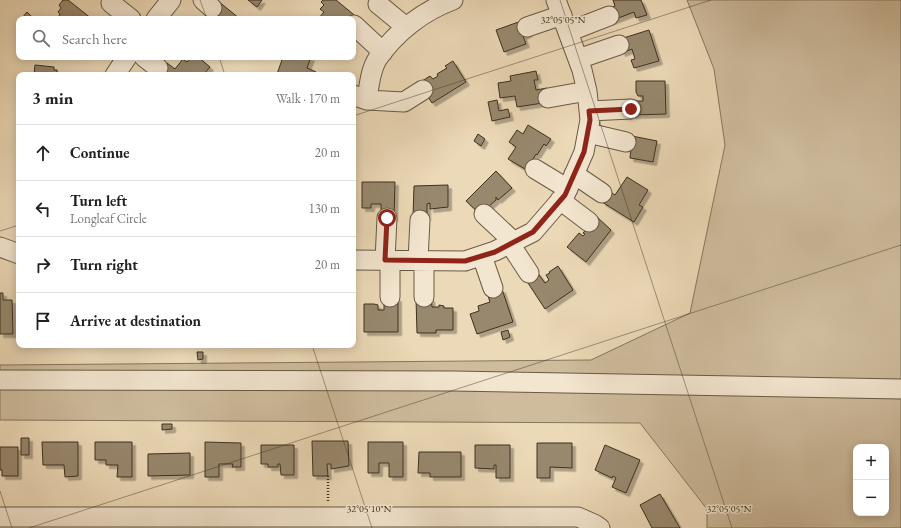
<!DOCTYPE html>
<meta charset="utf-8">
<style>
:root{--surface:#fff;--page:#f2f2f2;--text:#202124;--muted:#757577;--line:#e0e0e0}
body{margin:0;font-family:"EB Garamond",serif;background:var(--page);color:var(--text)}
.controls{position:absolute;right:12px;bottom:12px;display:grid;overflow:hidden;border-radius:8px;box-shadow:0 2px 10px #0003}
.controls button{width:36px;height:36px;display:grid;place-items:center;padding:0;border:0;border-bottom:1px solid var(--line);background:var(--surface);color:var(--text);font:20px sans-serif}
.stop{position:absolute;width:12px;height:12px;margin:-9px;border:3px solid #8f2418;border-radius:50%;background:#fff}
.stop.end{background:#8f2418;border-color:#fff;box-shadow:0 1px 4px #0008}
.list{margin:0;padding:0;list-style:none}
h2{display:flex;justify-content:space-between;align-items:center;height:52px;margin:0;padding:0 16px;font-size:17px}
h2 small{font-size:13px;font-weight:400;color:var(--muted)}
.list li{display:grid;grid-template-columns:26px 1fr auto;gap:12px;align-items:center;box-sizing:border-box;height:56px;padding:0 16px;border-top:1px solid var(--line)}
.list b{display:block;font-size:15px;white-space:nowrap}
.list p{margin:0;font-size:13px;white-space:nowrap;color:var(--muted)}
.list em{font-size:13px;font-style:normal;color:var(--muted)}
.icon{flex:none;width:22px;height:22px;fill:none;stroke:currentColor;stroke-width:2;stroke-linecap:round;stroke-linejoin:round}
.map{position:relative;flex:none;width:901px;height:528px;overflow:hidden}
.search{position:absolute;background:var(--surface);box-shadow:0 2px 10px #0003;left:16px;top:16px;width:340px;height:44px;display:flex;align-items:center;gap:10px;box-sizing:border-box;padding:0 14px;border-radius:8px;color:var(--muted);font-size:15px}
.panel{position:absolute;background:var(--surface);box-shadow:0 2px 10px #0003;left:16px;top:72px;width:340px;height:276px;border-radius:8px}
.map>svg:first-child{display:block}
.green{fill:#cebc9d;stroke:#85765e;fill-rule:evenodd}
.building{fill:#98886e;stroke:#3c301e;filter:url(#shadow)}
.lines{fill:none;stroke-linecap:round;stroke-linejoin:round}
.minor-casing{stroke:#685a44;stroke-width:21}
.path{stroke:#3c301e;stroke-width:2.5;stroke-dasharray:1 2;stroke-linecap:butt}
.minor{stroke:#f3e6d0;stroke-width:19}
.route{stroke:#8f2418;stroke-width:5}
.ticks{fill:none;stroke:#3c301e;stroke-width:1;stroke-opacity:0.45}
.ticks-label{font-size:10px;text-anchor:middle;fill:#3c301e;stroke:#f3e6d0;stroke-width:3;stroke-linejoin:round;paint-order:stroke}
</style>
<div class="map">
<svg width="901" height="528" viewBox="0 0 901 528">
<defs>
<filter id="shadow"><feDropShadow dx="3.5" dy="3.5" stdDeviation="0" flood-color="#0004"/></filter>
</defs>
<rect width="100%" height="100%" fill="#ecd9b7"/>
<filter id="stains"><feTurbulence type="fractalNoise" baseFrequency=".005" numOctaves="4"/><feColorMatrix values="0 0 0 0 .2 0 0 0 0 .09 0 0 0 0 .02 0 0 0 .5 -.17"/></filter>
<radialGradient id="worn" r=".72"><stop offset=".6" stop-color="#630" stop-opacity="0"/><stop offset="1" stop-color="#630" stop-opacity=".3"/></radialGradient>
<path class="green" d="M687 0H901V528H707V509L640 423 0 420V365L591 360 690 313 725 145 714 69ZM856 447H886V513H856Z"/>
<path class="building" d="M63 0H68L92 19H57L60 14 58 12 61 8 59 5Z
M248 0H262L257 7Z
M323 0H336L359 19H318L324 12 320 9 324 5 321 2Z
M613 0H641L647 15 636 18 634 12 611 21 607 9 615 6Z
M218 1 240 19H214L208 13Z
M27 12 32 17 30 19 22 18Z
M524 20 529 33 523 36 526 44 504 52 496 30Z
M649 30 659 61 634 68 631 60 635 59 632 49 622 53 617 40Z
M191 57H198L210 67 203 75 159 74 167 63 175 69 183 59 187 62Z
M283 57H311L307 68 316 72 315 75 277 74Z
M453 61 466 82 432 103 419 83 430 76 433 79 438 76 437 74 447 68 445 66Z
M35 65 54 67V70H57V75H34Z
M536 71 538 80H534L536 90 547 88 549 102 517 107 515 96 500 98 498 83 511 81 510 76Z
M636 81H665L666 114 632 115 631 101H643V96H638L636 92Z
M497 100 499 111 508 109 510 117 492 121 488 102Z
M528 125 551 139 546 146 544 144 537 155 536 154 533 159 536 161 530 172 508 159 516 147 509 142 517 130 523 134Z
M478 134 485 139 481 146 474 141Z
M627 135 657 141 653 162 630 158 631 148Z
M496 171 512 188 498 200 496 197V200L480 214 466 201Z
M627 177 648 190 639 205 643 207 634 222 602 202 609 191 615 195Z
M362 182H395L394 218H381V204H371V208H362Z
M448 185V207L430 209V203L427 204V217H413L414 186Z
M597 217 611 230 586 262 567 247 579 233 583 236 585 234 583 233Z
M558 266 573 290 545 309 526 280 537 272 545 283 549 280 546 275 550 273 549 272Z
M502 289 513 322 477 334 470 314 479 311 478 306 490 302 487 293Z
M0 293H3V300H12L13 334H0Z
M384 298H398V332H364V304H374L378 305V310H384Z
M416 298H431L432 307H439V305L444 306V308H453V330H436V333H417Z
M508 330 510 337 503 340 501 332Z
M197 352H203V359L198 360Z
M162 424H172V429L162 430Z
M21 438H29V455H21Z
M312 441H348L349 466 331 469V464H327L328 476H313Z
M42 442H78V476L65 477 64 465H43Z
M95 442H132V477H117L118 465H106V460H95Z
M205 442 241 443V467H232L233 464H219V477H205Z
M368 442H403V477H389V463H379V473H368Z
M537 443H572V468L550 467V478H537Z
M261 445H294V475H281L280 464H278V467H268V464H261Z
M475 445H510V478H496V465H494V469L475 468Z
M605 445 640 460 626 493 612 487 616 478 613 476 612 478 595 470Z
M0 447H18V476H2V470H0Z
M419 452H461V477H430V473H418Z
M190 453V475L148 476V454Z
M660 494 680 528H652L640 505Z"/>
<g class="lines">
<defs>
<path id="minor" d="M203 0 212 8
M111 3 131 19
M378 4 406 27
M156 19 171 0
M354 25 383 52
M527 27 562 15
M568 32 609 16
M144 57 158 68
M578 59 619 45
M115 75 127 57
M353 95 367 100 404 102 423 90
M548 98 587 91
M367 100C369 87 370 70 378 58 396 32 423 11 453 0
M589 111 631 109
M588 133 626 142
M535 169 568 189
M574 174 602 193
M560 200 589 222
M484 214 514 242
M510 244 529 273
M0 247 19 254
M482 256 493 288
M353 260 465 261 495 251 533 232 565 195 584 152 590 120 587 91 582 70 556 0
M385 260 387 218
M418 260 420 220
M424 260V297
M390 297V260
M0 380 453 381 901 389
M0 517H578L594 524 600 528"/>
</defs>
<use href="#minor" class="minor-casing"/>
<path class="path" d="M328 476V502"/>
<use href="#minor" class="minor"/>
</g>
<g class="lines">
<path class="route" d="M387 218 385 260 465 261 495 252 533 232 565 195 584 152 590 120 589 111 631 109"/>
</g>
<path class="ticks" d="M200 0 207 19M560 0 732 528M219 57 225 75M353 116 711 0M0 231 19 225M312 345 372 528M0 491 12 528M29 528 901 245"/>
<g class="ticks-label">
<text x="563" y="23">32°05'05"N</text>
<text x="369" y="512">32°05'10"N</text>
<text x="729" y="512">32°05'05"N</text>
</g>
<rect width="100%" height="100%" filter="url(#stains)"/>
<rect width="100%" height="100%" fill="url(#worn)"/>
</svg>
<div class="controls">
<button>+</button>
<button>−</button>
</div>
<div class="stop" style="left:387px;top:218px"></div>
<div class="stop end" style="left:631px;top:109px"></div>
<div class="search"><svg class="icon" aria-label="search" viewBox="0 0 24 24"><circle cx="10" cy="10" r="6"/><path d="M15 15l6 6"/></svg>Search here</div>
<section class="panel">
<h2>3 min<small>Walk · 170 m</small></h2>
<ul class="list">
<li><svg class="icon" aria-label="ahead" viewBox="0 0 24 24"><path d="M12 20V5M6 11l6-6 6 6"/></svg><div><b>Continue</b></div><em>20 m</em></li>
<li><svg class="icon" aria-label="left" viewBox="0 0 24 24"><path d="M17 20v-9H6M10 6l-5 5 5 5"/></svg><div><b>Turn left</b><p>Longleaf Circle</p></div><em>130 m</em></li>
<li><svg class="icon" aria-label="right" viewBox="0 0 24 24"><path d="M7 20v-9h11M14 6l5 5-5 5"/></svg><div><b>Turn right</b></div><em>20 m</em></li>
<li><svg class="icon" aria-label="arrive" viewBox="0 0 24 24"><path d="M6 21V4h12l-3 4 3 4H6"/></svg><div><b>Arrive at destination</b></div></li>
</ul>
</section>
</div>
